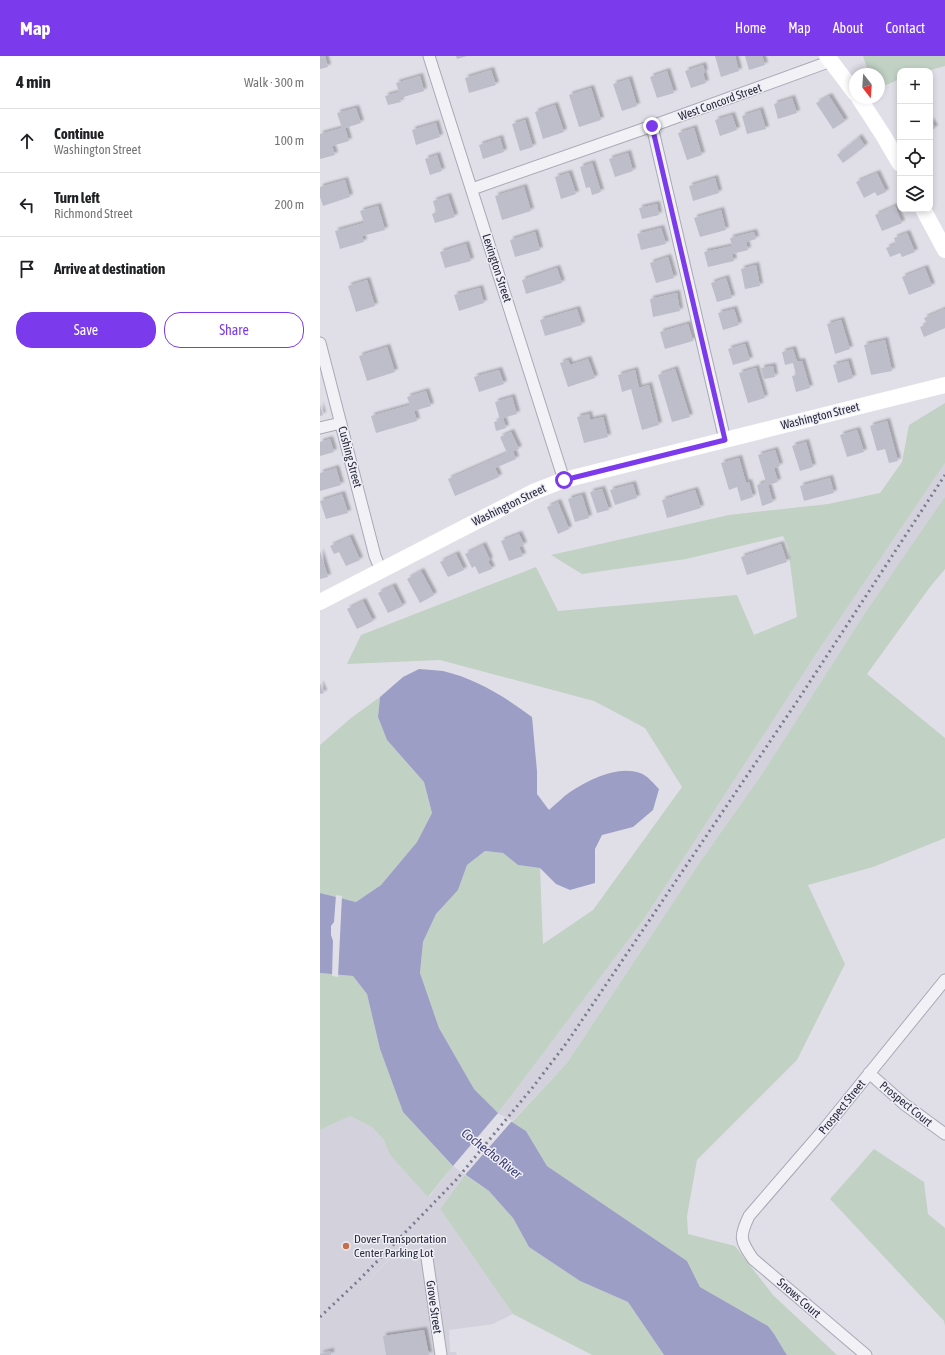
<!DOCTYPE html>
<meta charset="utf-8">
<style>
:root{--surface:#fff;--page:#f2f2f2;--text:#202124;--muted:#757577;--line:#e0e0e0;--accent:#7c3aed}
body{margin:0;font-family:"Asap Condensed",sans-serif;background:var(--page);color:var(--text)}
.controls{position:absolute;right:12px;top:12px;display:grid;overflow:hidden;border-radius:8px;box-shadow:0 2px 6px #0003}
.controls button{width:36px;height:36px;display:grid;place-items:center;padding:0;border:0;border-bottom:1px solid var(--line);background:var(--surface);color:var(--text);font:20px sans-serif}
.compass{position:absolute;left:529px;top:12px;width:36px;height:36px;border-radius:50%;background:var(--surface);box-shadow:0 2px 6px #0003;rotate:163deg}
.stop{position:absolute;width:12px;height:12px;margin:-9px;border:3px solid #7c3aed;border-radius:50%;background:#fff}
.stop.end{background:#7c3aed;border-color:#fff;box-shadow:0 1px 4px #0008}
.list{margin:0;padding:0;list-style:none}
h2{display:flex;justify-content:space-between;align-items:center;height:52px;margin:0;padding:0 16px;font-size:17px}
h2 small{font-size:13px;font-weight:400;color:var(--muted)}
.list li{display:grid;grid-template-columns:26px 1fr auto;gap:12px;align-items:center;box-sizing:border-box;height:64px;padding:0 16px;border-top:1px solid var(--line)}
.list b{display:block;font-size:15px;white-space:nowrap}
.list p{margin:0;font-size:13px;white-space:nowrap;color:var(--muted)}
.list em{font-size:13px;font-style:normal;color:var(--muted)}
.actions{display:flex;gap:8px;padding:12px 16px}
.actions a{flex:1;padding:9px 0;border:1px solid var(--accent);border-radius:16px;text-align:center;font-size:14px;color:var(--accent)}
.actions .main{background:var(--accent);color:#fff}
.icon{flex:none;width:22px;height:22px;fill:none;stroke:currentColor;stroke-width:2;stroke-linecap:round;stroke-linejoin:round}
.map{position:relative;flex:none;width:625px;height:1299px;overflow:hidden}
header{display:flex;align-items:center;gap:24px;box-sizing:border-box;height:56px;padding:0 20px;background:var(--accent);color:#fff}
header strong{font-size:19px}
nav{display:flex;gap:22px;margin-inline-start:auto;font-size:14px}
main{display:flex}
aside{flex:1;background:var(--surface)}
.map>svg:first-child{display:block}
.built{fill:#d2d1dc;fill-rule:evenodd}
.green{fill:#c1d1c4}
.water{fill:#9c9ec6}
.pier{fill:#e0dfe8}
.building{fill:#bebdca;filter:url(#shadow)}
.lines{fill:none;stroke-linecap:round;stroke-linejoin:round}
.street-casing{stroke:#a9a8b5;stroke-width:13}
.street{stroke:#f2f2f6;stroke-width:11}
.secondary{stroke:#fff;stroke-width:16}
.rail{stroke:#7b7a90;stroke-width:3;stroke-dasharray:2 4;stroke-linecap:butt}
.route{stroke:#7c3aed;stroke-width:5}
.poi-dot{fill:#c76e4a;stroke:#efeff5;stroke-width:1.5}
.labels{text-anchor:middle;stroke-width:3;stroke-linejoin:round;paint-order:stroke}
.street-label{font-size:12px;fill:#2a293e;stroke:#efeff5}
.poi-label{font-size:12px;fill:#2a293e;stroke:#efeff5;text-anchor:start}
.water-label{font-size:13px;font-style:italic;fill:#353670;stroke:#efeff5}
</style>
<header>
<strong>Map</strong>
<nav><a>Home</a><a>Map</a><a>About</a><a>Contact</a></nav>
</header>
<main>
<aside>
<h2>4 min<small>Walk · 300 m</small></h2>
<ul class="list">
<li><svg class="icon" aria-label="ahead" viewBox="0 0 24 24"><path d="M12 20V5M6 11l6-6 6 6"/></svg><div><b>Continue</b><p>Washington Street</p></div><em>100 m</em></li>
<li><svg class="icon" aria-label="left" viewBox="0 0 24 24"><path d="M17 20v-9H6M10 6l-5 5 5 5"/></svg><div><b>Turn left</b><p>Richmond Street</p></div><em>200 m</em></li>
<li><svg class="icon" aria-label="arrive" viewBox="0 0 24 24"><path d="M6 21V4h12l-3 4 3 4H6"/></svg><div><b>Arrive at destination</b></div></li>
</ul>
<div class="actions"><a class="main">Save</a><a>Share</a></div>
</aside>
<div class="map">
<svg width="625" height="1299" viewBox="0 0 625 1299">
<defs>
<filter id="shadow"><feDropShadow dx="3" dy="-3" stdDeviation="1" flood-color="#0004"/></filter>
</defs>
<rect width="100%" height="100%" fill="#e0dfe8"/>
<path class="built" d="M625 407V441L620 450 545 557 442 718 378 809 247 1007 192 1065 178 1057 324 863 498 595Z
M30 1060 52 1071 64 1084 70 1099 109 1141 133 1110 145 1119 120 1153 193 1258 173 1268 129 1274 130 1296H136L137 1299H0V1074ZM91 1182 35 1238 68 1204Z"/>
<path class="green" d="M543 0H625V10L607 15H580V23L559 32V18H549Z
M625 347V407L498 595 324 863 178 1057 154 1033 119 972 100 917 103 886 116 858 138 834 147 809 165 795 183 797 198 809 220 812 223 888 273 854 362 731 325 672 274 645 120 604 27 608 41 579 216 511 238 555 417 539 434 579 477 561 468 491 463 480 366 503 262 518 231 499 409 459 508 448 560 437 582 406 589 369Z
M625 441V513L610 531 547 618 625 682V782L553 811 488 829 525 908 477 1004 377 1104 367 1160 368 1178 415 1190 453 1239 517 1299H467C460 1289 456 1279 448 1270L380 1231 367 1205 227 1110 206 1075 192 1066 247 1007 378 809 442 718 545 557Z
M60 641 58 661 67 684 104 726 112 757 97 786 61 829 36 846 0 837V689L31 662Z
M0 917 33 920 47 938 60 993 83 1056 133 1110 108 1141 70 1099 64 1084 52 1071 30 1060 0 1074Z
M554 1093 604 1126 608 1158 625 1172V1270L624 1265 510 1143Z
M145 1119 169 1135 193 1162 209 1191 260 1225 308 1246 344 1299H272L193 1258 120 1153Z"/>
<path class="water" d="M99 613C107 614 116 614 123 615 157 623 185 641 212 661L217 715V738L229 754C236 748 243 741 250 736 269 724 297 709 320 717 327 719 334 728 339 733L333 754 313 771 282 779 275 793V827L250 834 236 828 220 812 198 809 183 797 165 795 147 809 138 834 116 858 103 886 100 917 119 972 154 1033 178 1057 206 1075 227 1110 367 1205 380 1231 448 1270C456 1279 460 1289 467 1299H344L308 1246 260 1225 209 1191 193 1162 169 1135 133 1110 83 1056 60 993 47 938 33 920 0 917V837L36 846 61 829 97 786 112 757 104 726 67 684 58 661 60 641 83 621Z"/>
<path class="pier" d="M16 839 22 840 18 921 12 920 13 885 11 879V870L14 866Z
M178 1057 192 1065 145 1119 133 1110Z"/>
<path class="building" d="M0 0H5L8 11 0 13Z
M136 0H147L137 3Z
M395 0H415L419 15 401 21Z
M425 0H442L445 9 429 14Z
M383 9 385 16 383 17 386 27 371 32 365 15Z
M171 14 176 29 149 37 145 22Z
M347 15 354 37 337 42 330 21Z
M100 20 104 35 80 42 81 46 68 49 65 40 79 36 76 27Z
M309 23 317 50 302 55 293 28Z
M271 32 281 64 259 71 249 39Z
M509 40 525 65 513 73 496 47Z
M472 42 477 57 458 63 454 48Z
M235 49 244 76 223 83 215 56Z
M36 52 41 67 25 72 29 85 12 90 15 99 0 103V78L22 72 17 57Z
M440 54 446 73 427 78 422 60Z
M412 59 417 74 400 80 395 64Z
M205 64 213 91 200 95 192 68Z
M610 64 615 72 610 75Z
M116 67 120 81 96 89 92 74Z
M374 72 382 99 367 104 358 77Z
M539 81 545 90 523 107 517 99Z
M180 82 184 96 163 103 159 89Z
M308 97 313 115 295 121 289 103Z
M117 99 122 115 110 119 105 103Z
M272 107 281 136 272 139 270 131 266 132 260 111Z
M249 117 256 138 241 143 235 121Z
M557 117 566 136 557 140 555 136 544 142 536 126Z
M395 122 399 137 373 145 369 130Z
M25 124 30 141 3 150 0 141V131Z
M204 131 211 155 182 164 175 140Z
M128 140 135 161 115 167 112 158 116 156 113 145Z
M337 148 339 159 322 163 319 152Z
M58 150 65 174 42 180 44 186 20 193 15 175 44 167 40 155Z
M575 150 582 167 562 175 555 159Z
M401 154 406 174 380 181 374 162Z
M341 172 346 188 321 194 317 178Z
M215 176 220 194 195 201 190 184Z
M434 176 436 183 426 186 428 194 412 198 414 205 388 211 384 196 412 190 410 182Z
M587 177 595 196 582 201 580 197 570 201 566 192 576 188 574 182Z
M146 188 151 205 125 212 120 196Z
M348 201 354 222 336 227 330 207Z
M436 209 440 230 425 233 421 213Z
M237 212 242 227 206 238 202 224Z
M605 212 612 230 589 239 582 221Z
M406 222 412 242 397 246 391 227Z
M47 224 55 250 36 256 28 230Z
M160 232 164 247 139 255 134 239Z
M357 237 360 255 333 261 330 243Z
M257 253 262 269 225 280 220 264Z
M414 253 419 269 403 274 398 257Z
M625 253V272L604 281 600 271 607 268 604 262Z
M521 264 530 293 515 298 507 268Z
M368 268 373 285 345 293 340 276Z
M565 284 572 315 551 319 544 289Z
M425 288 430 304 413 309 408 293Z
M67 291 75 316 47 325 39 300Z
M473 293 477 306 482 305 490 332 476 336 472 320 476 319 473 307 465 309 462 296Z
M268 303 275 322 248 331 240 307 248 304 250 309Z
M528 305 533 322 518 327 513 309Z
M453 310 455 321 444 323 441 312Z
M436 312 445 342 428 347 419 317Z
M355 313 370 361 352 366 338 319Z
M179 314 184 328 159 336 154 321Z
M315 314 319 332 329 329 339 369 322 374 311 333 302 336 298 319Z
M106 335 111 350 94 355 97 365 56 377 51 360 90 349 87 341Z
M192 341 197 358 183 362 186 372 176 375 174 366 180 364 175 346Z
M0 349 3 359 0 360Z
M269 358 270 364 283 361 288 381 264 387 257 361Z
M567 365 578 405 569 407 565 393 557 395 550 370Z
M537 374 544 396 527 401 520 379Z
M191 376 199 393 193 395 196 403 175 412 179 421 135 440 128 423 187 397 180 381Z
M10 383 14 396 0 400V386Z
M486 386 493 411 480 415 472 390Z
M455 394 460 410 454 412 458 426 448 429 453 446 442 450 437 429 446 426 438 399Z
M419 402 426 427 429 426 433 441 421 445 417 431 409 434 401 407Z
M16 412 21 429 0 435V417Z
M510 422 514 437 484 445 480 430Z
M313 428 317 442 295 449 290 434Z
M282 433 289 454 277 457 270 436Z
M375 434 381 452 347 462 342 444Z
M22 438 28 457 6 463 0 445Z
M262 439 269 462 255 466 248 443Z
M238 446 249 473 238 478 227 451Z
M199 478 204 489 199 491 203 500 189 505 181 485Z
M30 481 40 504 26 510 19 496 14 498 10 490Z
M461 488 467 506 427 519 421 501Z
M163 489 170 504 168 505 172 513 159 518 155 510 152 512 145 498Z
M0 495 8 521 0 523Z
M136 498 144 514 128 521 120 506Z
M101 515 114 539 100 547 87 523Z
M73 530 83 550 68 557 58 537Z
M43 545 53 565 37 573 27 553Z
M0 627 4 637 0 638Z
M104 1274 109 1299H66L63 1280Z
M11 1295V1299H0V1298Z"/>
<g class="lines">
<defs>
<path id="street" d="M109 0 244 424
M332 70 405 384
M152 133 332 70 511 5
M0 287 55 500 61 515
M0 372 21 367
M549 1017 584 1048 625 1078
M107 1202 121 1299
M546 1299 433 1203C420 1184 419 1181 429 1160L505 1072 625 924"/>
</defs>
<use href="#street" class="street-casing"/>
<use href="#street" class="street"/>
<path class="secondary" d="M507 0 535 37
M539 42 563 79 580 108
M603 153 625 194
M0 546 188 449 213 436 244 424 625 329"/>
<path class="rail" d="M0 1261 39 1224 136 1124 213 1031 248 985 478 644 625 419"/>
</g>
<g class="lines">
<path class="route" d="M244 424 405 384 332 70"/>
</g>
<circle class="poi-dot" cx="26" cy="1190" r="4"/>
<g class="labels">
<g class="street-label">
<text transform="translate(400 46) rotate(-20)" y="4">West Concord Street</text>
<text transform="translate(177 212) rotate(72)" y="4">Lexington Street</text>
<text transform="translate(500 360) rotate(-14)" y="4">Washington Street</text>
<text transform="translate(30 401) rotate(75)" y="4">Cushing Street</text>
<text transform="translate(189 449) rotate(-26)" y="4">Washington Street</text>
<text transform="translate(586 1048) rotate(39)" y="4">Prospect Court</text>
<text transform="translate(522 1051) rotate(-51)" y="4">Prospect Street</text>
<text transform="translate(479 1242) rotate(41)" y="4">Snows Court</text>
<text transform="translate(114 1251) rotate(82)" y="4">Grove Street</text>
</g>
<g class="poi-label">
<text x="34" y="1187">Dover Transportation<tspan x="34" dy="14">Center Parking Lot</tspan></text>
</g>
<g class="water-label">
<text transform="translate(172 1097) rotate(38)" y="5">Cochecho River</text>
</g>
</g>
</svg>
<div class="controls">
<button>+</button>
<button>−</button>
<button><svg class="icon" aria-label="locate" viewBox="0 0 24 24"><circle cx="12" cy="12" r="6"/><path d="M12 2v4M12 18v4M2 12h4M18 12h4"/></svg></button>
<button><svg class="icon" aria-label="layers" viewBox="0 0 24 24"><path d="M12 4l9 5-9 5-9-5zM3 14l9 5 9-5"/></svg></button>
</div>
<svg class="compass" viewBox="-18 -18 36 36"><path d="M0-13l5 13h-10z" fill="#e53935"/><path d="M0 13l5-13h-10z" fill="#757577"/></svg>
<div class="stop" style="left:244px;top:424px"></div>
<div class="stop end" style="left:332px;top:70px"></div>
</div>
</main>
